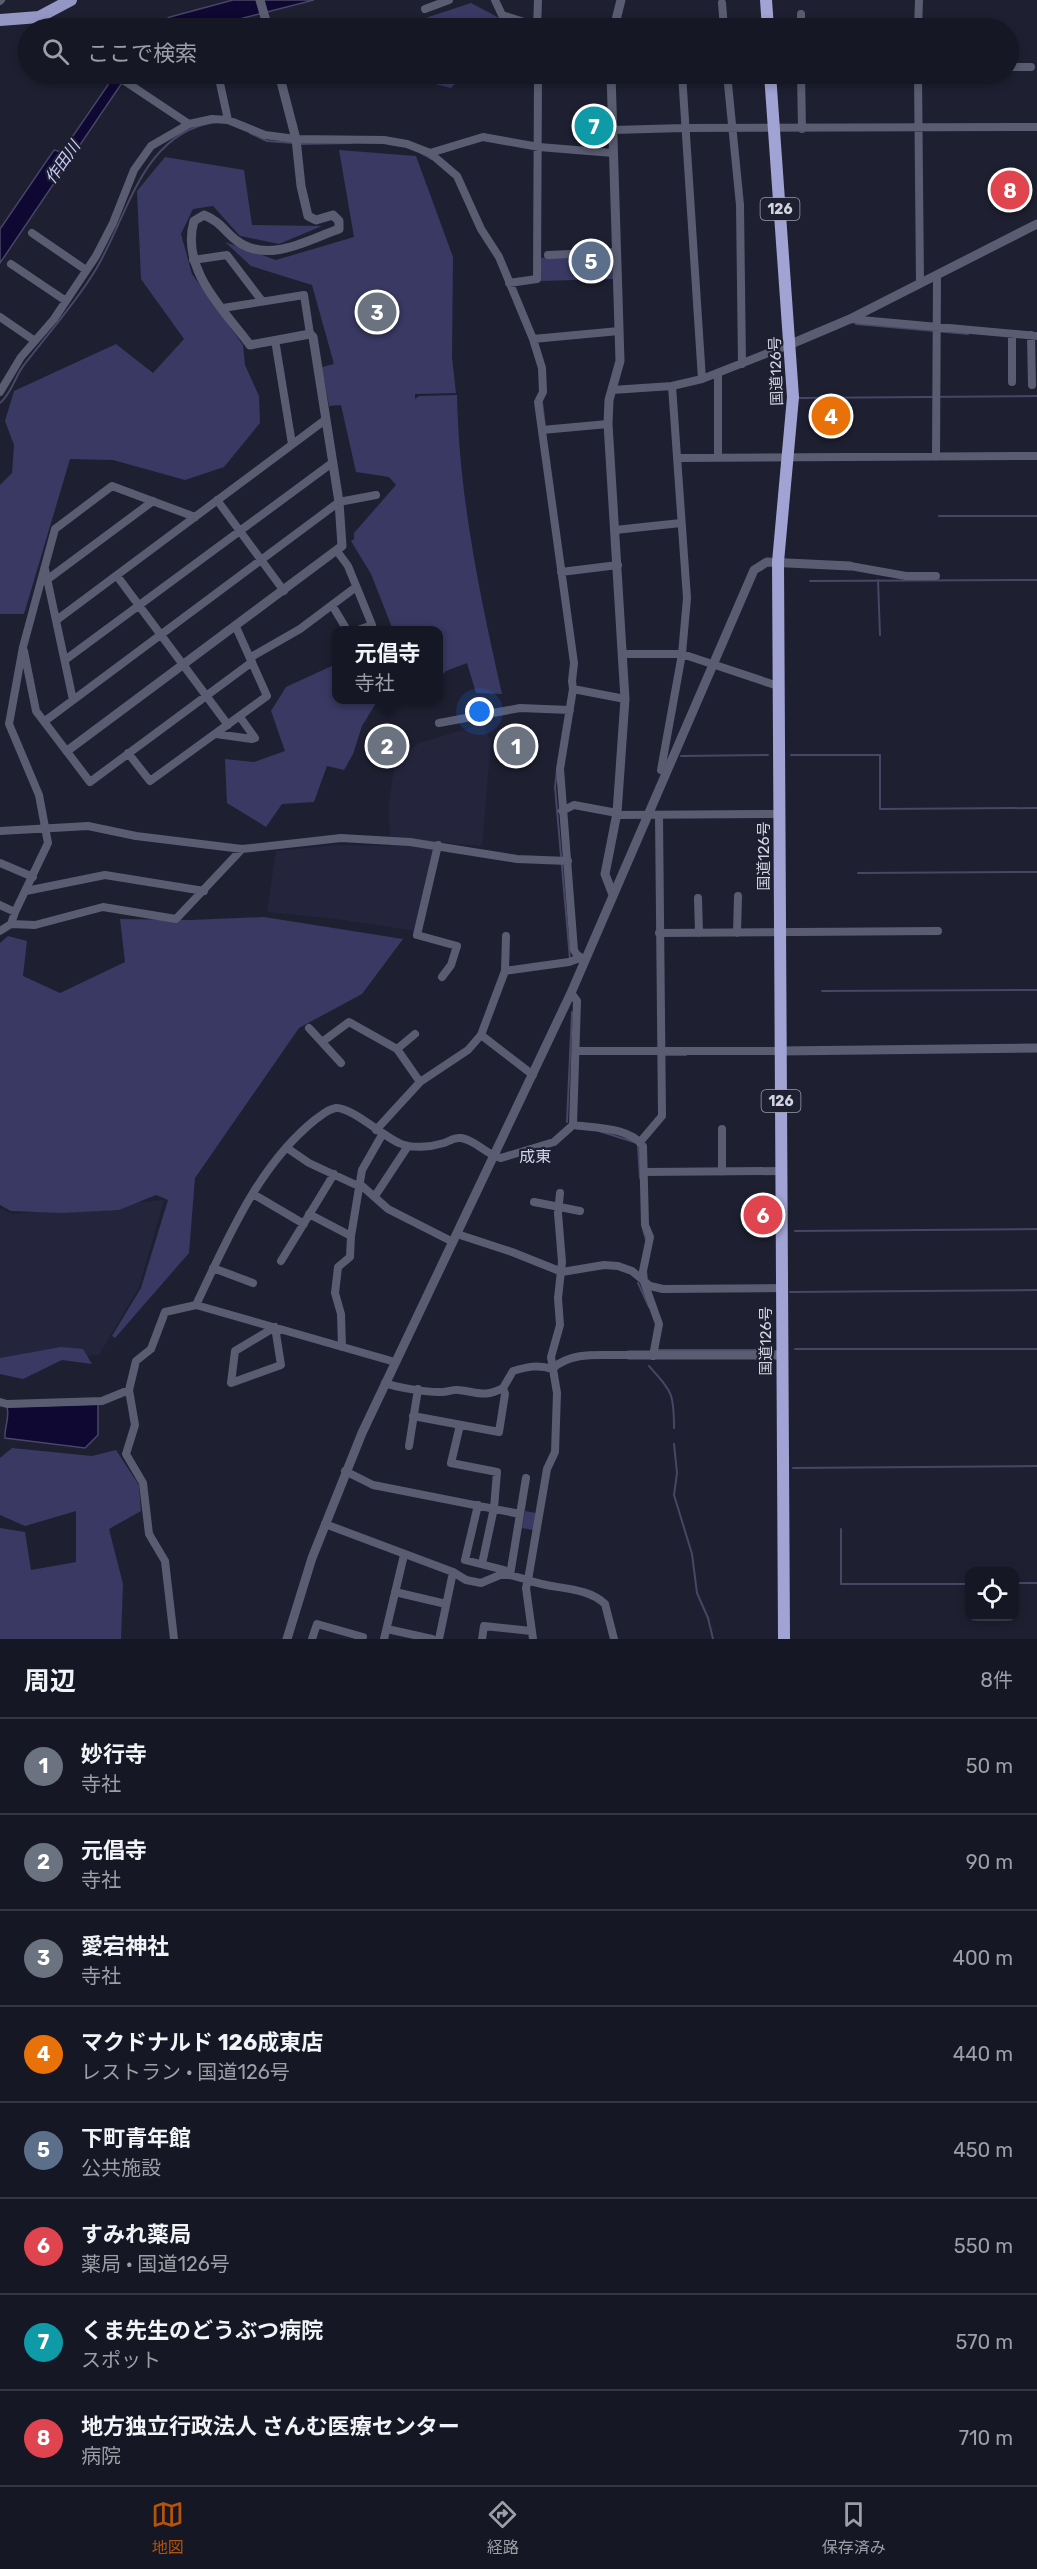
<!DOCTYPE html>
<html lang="ja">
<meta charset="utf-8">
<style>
:root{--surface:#161724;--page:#1f202c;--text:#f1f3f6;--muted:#9e9fa6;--line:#353641;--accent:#b45309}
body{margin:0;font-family:Rubik,"Noto Sans JP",sans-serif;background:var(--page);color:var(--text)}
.controls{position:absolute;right:18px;bottom:18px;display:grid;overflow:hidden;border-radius:12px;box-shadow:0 3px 9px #0003}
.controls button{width:54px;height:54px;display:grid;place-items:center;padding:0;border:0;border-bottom:2px solid var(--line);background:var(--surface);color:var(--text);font:30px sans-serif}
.you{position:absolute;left:480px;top:712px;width:21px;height:21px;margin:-15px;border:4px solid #fff;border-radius:50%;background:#1a73e8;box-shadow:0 0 0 9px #1a73e833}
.badge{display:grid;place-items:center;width:39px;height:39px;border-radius:50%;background:var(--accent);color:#fff;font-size:20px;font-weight:700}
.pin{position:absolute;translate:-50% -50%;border:3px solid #fff;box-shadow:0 2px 6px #0006}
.popup{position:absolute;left:332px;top:626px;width:111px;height:78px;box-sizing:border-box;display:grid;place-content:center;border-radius:12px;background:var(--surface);filter:drop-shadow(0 2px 4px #0005);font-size:20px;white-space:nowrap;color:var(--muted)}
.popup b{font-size:22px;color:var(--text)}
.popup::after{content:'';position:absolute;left:50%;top:100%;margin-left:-12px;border:12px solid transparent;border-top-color:var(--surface)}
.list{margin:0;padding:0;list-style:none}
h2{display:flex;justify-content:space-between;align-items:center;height:78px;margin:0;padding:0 24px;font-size:26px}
h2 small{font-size:20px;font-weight:400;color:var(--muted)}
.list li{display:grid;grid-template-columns:39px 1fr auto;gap:18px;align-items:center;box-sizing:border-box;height:96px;padding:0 24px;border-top:2px solid var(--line)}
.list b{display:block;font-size:22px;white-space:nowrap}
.list p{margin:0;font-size:20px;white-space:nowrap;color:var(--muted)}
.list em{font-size:20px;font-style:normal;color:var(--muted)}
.icon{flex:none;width:33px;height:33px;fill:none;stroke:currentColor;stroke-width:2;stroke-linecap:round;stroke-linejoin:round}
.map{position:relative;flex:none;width:1037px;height:1639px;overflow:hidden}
.search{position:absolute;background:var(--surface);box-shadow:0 3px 9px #0003;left:18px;right:18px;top:18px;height:66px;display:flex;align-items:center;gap:15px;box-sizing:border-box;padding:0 21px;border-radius:33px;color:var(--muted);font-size:22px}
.sheet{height:846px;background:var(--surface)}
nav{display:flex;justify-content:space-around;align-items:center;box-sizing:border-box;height:84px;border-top:2px solid var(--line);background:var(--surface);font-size:16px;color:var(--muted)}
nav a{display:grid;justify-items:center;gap:3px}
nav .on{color:var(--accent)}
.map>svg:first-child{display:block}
.built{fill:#24253d}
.green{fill:#393963}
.water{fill:#0e0832;stroke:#494566;stroke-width:1.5}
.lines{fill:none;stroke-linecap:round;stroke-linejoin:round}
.stream{stroke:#494566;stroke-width:2}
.minor{stroke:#5a5c72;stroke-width:8}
.tertiary{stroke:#5a5c72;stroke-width:9}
.primary{stroke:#9497c4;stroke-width:12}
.trunk{stroke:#a0a3d4;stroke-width:12}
.labels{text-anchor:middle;stroke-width:4.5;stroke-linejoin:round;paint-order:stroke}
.shield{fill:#1e1f30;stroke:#9c9daa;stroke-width:1.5}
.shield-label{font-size:14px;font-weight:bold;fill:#d2d3df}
.street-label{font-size:15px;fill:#d2d3df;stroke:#1e1f30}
.water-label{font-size:16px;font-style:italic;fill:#c9cdfb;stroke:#1e1f30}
.neighbourhood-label{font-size:16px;fill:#d1d3eb;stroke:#1e1f30}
</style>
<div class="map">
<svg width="1037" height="1639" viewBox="0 0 1037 1639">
<rect width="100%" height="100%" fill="#1e1f30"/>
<path class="built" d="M483 724 491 741 482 846 436 842 416 931 336 919 267 912 276 851 337 845 390 846 389 806 395 760 419 743Z
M164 1200 139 1287 99 1355 0 1362V1208L12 1214Z"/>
<path class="green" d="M471 3 505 21 482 26 481 28H395Z
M396 74H464L451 88Z
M339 150 416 156 453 257 452 357 456 393 415 394V399L419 396 457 395C459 497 480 596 502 694L476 693 467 663 446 671 438 679V630H393L371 574 351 541 354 539V533L396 485 389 477 356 472 341 405 329 406 322 367 334 364 312 285 251 266 225 242 276 260 354 237Z
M165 157 244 170 252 225 322 226 279 244 240 236 213 206 193 209 181 234 192 274 243 345 245 365 259 396 260 423 224 467 185 480 113 460 70 459 24 614H0V485L12 473 14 445 5 421 14 391 116 344 153 373 184 339 141 279 137 191Z
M581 256 582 266 613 267 614 279 540 281V258Z
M336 664V700H378L362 726 353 754 344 770 327 766 314 802 282 804 266 827 227 803 225 759 254 762 285 751 271 711 286 687Z
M264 917 403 939 362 994 299 1028 195 1178 189 1253 115 1338 112 1336 141 1288 168 1200 156 1195 119 1210 61 1213 11 1211 0 1205V943L8 936 27 941 23 976 60 993 125 962 120 919 190 920Z
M61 1347 83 1349 92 1364 62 1360 23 1379 0 1374V1358Z
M12 1448 92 1456 116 1450 139 1485 141 1511 109 1529 123 1584 121 1639H0V1528L25 1532 31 1570 76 1562V1511L25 1526 0 1515V1458Z
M525 1511 536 1513 533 1530 522 1528Z"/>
<path class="water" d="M233 0H314L204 28H148L170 17Z
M107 74H128L0 263V229L54 150 62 152 108 85 105 76Z
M98 1404V1435L85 1448 5 1438C4 1427 10 1419 7 1407Z"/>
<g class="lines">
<path class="stream" d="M250 133 267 141 294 143
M299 144 351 143
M421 153 432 159
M856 324 968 334
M799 398 1037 396
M542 402 545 426
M0 403C12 393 15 376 24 365 47 335 73 306 93 274 128 220 139 133 216 122
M939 516H1037
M878 580 880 635
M810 581 1037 580
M791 755H880V809L1037 808
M681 756 768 755
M557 770 555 787 570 959
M858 873 1037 872
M822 991 1037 990
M665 1055H686
M567 1122 572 1012
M599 1131 634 1142
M638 1146 640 1178
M643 1229 646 1240
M795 1231 1037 1229
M638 1283 649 1307
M790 1292 1037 1290
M795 1349H1037
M658 1350H772
M649 1366C672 1392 674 1393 674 1428
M674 1444 677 1473 674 1495 692 1554 697 1593 708 1618 713 1639
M793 1468 1037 1466
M841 1529V1584H970
M1014 1583H1037"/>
<path class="minor" d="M495 0 502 15 537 26
M0 1 1 0
M722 3 724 28
M425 9 449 0
M801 14V28
M39 17 49 28
M537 28 538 0
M918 28 919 0
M1008 67H1031
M114 74 189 124
M218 74 228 120
M682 74 702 379
M727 74 740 205 742 364
M801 74 802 129
M918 74 920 283
M613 130 684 128 1037 127
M430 153 483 137 539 147 613 153
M32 233 86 270
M548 255 616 252
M193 260 227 255 262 301
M11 264 66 301
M509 283 537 279 538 74
M223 308 304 295 310 334
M0 317 35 341
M850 319 1037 336
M1012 334V382
M1031 335 1032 385
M533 339 619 331
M275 340 292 444
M718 373V458
M612 390 672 386 702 379 791 344
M0 392 21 357 54 319 96 256 113 223 134 170 151 146 189 124 212 119 228 120 265 135 296 139 384 140 407 144 430 153 457 176 481 229 499 257 533 339 542 368 543 392 538 402 574 663 572 681 573 689 560 769 574 950 577 955 585 960
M542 430 608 424
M936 457 937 275
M678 458 1037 456
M217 500 284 591
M615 530 681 523
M337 551 348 566 372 625 358 630
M850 566 906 576H936
M45 569 73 700
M561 572 618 565
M117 576 228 725
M48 579 153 501
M332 605 347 630
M58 619 325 420
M24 651 36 711 90 782 252 662
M624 654H682L778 686
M251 657 300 629 356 587
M65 660 332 463
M573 689 625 699
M45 721 339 502 376 495
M439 723 520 708 570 710
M216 734 252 739 255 738 240 717
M128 753 150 781 267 696 236 627
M667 771 661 770 682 654 687 598 672 386
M562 811 574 805 617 813
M616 815 778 814
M0 831 88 826 136 836 242 849 341 838 410 842 517 859 568 861
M438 845 417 935 457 946 451 965 442 977
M0 863 33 877
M26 891 105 875 204 891
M698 898 699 933
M0 905 15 912
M11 924 15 912 48 843 39 795 9 724 23 647 55 529 112 486 195 517
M0 931 11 924 35 925 103 907 176 919 242 849
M659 933 938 931
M737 933 738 896
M505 971 569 962 580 958
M309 1028 341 1063
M415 1034 397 1049 420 1082
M481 1035 533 1075
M322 1042 349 1022 397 1049
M577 1051H780
M573 1125C595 1128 629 1127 643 1146L645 1225 650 1237 643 1271 644 1282 659 1324 653 1356
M722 1129V1172
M376 1130 420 1082 468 1050 481 1035 505 971 506 936
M640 1142 662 1116 659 815
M287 1148 309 1163 354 1184 361 1185 388 1209 453 1242
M644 1172 781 1171
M560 1193 558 1213 562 1262 558 1298 560 1325 551 1357 557 1393 555 1452 547 1469 528 1580C552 1590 585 1585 605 1604L614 1639
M253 1194 304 1224
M375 1196 408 1146
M534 1202 580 1211
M309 1214 351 1236
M457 1234 512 1252 562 1272 604 1265 618 1266 632 1271 650 1286 663 1289 781 1288
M281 1261 334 1174
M213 1268 253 1283
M196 1305C227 1240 258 1165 316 1119 322 1115 328 1109 336 1108 351 1107 383 1136 399 1143 411 1149 431 1147 444 1143 450 1141 454 1137 461 1138 476 1140 486 1155 501 1158L554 1142 573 1125 577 1001 571 993
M275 1327 281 1365 231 1383 235 1351Z
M342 1347 341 1314 335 1293 338 1267 350 1257 351 1236 362 1170 382 1135
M552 1369C572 1350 603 1356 629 1355
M385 1383C398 1388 426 1392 440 1392 446 1393 453 1389 458 1390 478 1392 484 1398 503 1388
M0 1402 7 1404 102 1401 129 1390
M413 1416 499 1432 505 1394 503 1388 513 1371C527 1367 538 1364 552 1369
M460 1425 451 1463 497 1472 494 1508 482 1564
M409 1446 418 1389
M345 1471 373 1485 520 1514
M478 1505 465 1560 504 1570 510 1575 526 1478
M325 1524 453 1572 466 1580 481 1583 500 1575H510L528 1580 526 1588 533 1639
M395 1592 446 1604
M387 1629 432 1639
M174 1639 165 1561 149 1534 143 1483 126 1454 135 1425 129 1390 136 1361 151 1349 165 1312 196 1305 395 1362
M312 1639 317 1624 363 1637 362 1639
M384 1639 404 1555
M439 1639 453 1572
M482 1639 484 1626 531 1631"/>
<path class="tertiary" d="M260 0 268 28
M614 28 621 0
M611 74 620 361 609 400 608 424 625 699 617 813 605 874 613 895
M791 344 850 319 1037 224
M67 751 342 546 339 502 313 337 310 334 250 345C224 310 180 269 194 221L204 215C221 222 224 231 237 241 269 264 307 240 339 229V221L333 215 316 220 308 216 301 186 296 139 279 74
M780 1051 1037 1048
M629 1355H781
M287 1639 312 1558 362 1433 571 993 754 570 767 562 850 566"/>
<path class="primary" d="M0 20 39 17 71 0"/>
<path class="trunk" d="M766 0 768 28
M770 74 793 397 778 562 784 1639"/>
</g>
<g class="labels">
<g class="shield">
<rect x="760.5" y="198" width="39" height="22" rx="4.5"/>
<rect x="761.5" y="1090" width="39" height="22" rx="4.5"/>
</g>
<g class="shield-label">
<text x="780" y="214">126</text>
<text x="781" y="1106">126</text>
</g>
<g class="street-label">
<text transform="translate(776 371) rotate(-92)" y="5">国道126号</text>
<text transform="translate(764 856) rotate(-90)" y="5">国道126号</text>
<text transform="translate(766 1341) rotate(-90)" y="5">国道126号</text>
</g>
<g class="water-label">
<text transform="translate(62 162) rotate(-55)" y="6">作田川</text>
</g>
<g class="neighbourhood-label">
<text x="535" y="1162">成東</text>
</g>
</g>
</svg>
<div class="controls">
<button><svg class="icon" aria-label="locate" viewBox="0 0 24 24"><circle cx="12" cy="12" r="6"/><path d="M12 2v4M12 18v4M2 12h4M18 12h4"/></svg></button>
</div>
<div class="you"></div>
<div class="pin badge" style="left:516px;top:746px;background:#6b7280">1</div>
<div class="pin badge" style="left:387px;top:746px;background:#6b7280">2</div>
<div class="popup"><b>元倡寺</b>寺社</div>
<div class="pin badge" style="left:377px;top:312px;background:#6b7280">3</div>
<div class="pin badge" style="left:831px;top:416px;background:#e8710a">4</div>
<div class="pin badge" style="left:591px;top:261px;background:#5c6f8a">5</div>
<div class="pin badge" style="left:763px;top:1215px;background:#e0444e">6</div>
<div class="pin badge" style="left:594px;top:126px;background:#0f9aa8">7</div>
<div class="pin badge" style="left:1010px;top:190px;background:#e0444e">8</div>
<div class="search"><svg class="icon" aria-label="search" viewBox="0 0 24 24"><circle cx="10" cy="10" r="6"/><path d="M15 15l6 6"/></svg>ここで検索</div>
</div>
<section class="sheet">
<h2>周辺<small>8件</small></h2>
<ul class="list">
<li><span class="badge" style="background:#6b7280">1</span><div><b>妙行寺</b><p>寺社</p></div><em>50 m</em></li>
<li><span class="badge" style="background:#6b7280">2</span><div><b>元倡寺</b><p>寺社</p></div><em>90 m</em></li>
<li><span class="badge" style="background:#6b7280">3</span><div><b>愛宕神社</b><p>寺社</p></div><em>400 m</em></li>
<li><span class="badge" style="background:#e8710a">4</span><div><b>マクドナルド 126成東店</b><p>レストラン · 国道126号</p></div><em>440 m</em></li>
<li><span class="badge" style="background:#5c6f8a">5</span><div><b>下町青年館</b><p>公共施設</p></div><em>450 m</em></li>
<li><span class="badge" style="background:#e0444e">6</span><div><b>すみれ薬局</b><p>薬局 · 国道126号</p></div><em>550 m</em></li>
<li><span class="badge" style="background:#0f9aa8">7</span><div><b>くま先生のどうぶつ病院</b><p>スポット</p></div><em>570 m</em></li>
<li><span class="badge" style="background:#e0444e">8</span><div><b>地方独立行政法人 さんむ医療センター</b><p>病院</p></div><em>710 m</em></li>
</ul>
</section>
<nav>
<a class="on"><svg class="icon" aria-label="map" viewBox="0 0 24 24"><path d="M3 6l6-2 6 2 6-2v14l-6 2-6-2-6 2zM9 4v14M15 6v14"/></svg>地図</a>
<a><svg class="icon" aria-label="directions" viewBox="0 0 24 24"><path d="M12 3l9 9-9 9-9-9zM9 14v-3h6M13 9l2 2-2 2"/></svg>経路</a>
<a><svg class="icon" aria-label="saved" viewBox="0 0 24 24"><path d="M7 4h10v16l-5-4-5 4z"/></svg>保存済み</a>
</nav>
